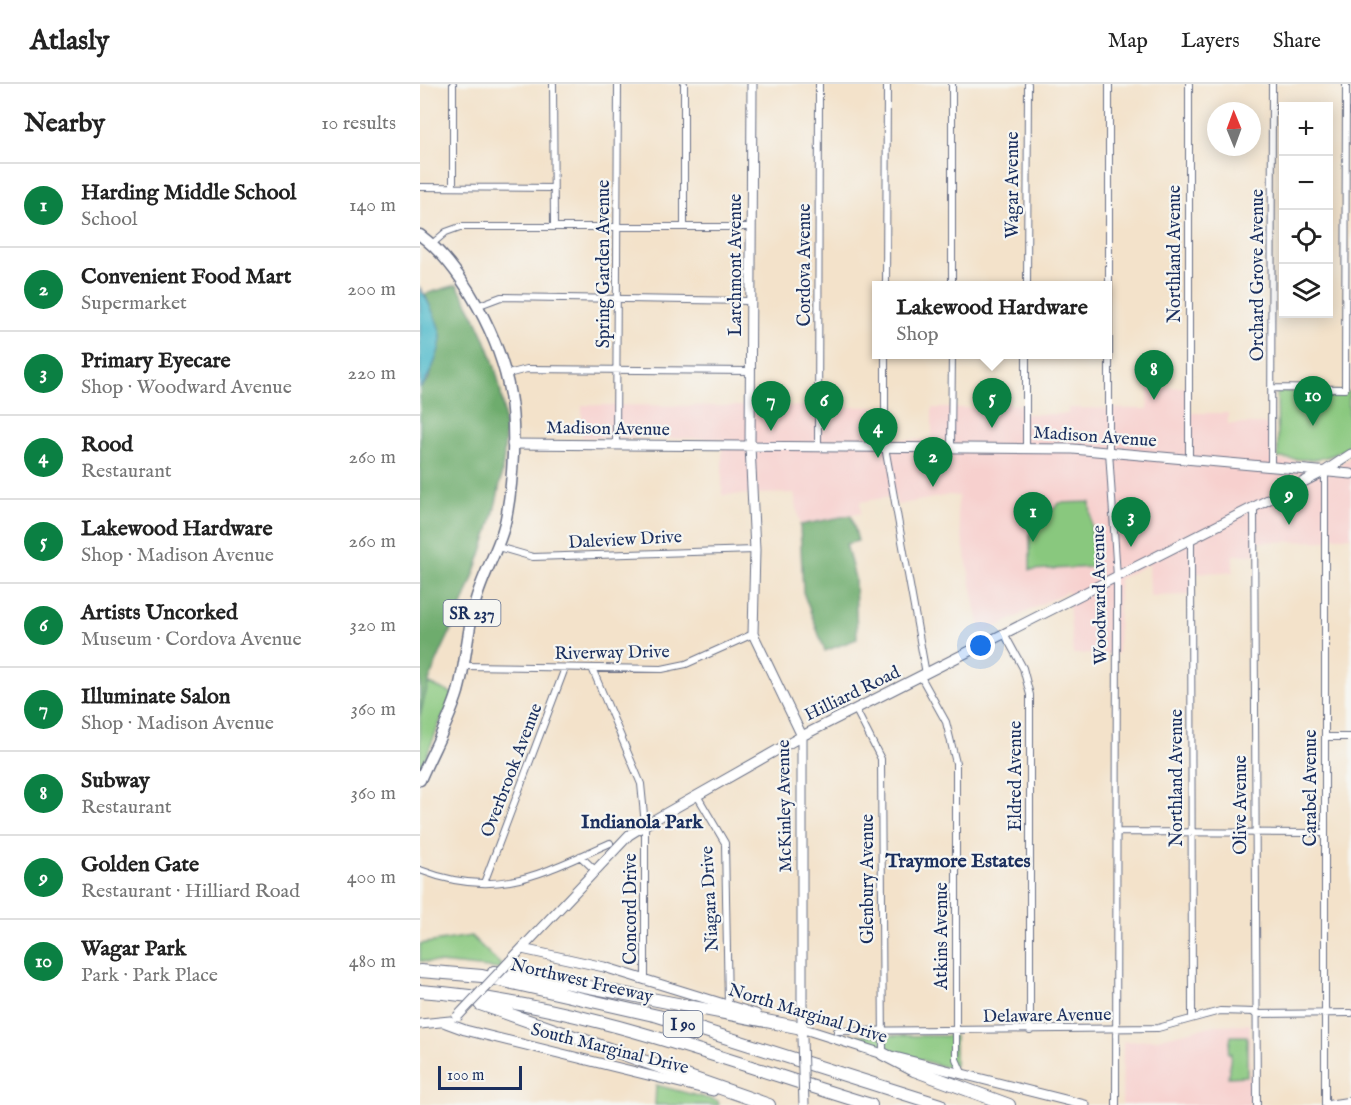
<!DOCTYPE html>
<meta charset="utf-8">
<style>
:root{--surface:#fff;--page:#f6f6f6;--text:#222;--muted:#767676;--line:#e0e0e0;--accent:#0b8043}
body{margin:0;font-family:"IM FELL English",serif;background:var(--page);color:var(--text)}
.controls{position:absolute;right:18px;top:18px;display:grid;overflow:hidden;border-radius:0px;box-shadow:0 3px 15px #0003}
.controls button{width:54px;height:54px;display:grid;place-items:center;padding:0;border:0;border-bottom:2px solid var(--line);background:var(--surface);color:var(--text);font:30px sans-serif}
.compass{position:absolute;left:787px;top:18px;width:54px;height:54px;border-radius:50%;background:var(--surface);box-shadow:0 3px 15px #0003;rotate:359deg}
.scale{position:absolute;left:18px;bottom:15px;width:84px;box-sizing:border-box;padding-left:6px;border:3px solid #1b2f5e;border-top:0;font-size:16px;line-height:21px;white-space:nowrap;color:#1b2f5e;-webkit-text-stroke:4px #f6f6f2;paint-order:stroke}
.you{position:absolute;left:561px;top:562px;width:21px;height:21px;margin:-15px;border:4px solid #fff;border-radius:50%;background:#1a73e8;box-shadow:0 0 0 9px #1a73e833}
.badge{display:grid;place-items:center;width:39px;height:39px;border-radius:50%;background:var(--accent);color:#fff;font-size:20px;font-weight:700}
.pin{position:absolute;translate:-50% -50px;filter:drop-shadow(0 2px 3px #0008)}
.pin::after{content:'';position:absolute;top:32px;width:21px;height:18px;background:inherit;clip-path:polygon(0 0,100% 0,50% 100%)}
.popup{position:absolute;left:452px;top:197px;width:240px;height:78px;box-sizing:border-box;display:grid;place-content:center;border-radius:0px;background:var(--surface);filter:drop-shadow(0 2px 4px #0005);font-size:20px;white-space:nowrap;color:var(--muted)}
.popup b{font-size:22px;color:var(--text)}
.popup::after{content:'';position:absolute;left:50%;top:100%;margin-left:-12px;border:12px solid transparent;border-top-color:var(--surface)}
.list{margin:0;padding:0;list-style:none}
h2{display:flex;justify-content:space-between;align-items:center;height:78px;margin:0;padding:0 24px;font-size:26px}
h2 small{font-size:20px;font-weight:400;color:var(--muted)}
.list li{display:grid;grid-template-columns:39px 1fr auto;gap:18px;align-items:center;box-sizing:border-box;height:84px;padding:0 24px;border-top:2px solid var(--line)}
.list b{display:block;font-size:22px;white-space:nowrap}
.list p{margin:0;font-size:20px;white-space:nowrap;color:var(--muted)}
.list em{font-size:20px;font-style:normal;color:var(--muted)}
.icon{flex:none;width:33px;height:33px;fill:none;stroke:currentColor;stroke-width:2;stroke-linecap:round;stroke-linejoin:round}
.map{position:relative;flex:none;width:931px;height:1021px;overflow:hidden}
header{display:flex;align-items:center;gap:36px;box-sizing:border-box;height:84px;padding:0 30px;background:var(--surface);border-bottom:2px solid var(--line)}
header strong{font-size:28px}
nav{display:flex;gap:33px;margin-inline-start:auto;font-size:21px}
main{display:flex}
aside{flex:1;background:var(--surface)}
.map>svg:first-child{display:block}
.built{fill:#f7d0ce}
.green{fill:#89c87e;stroke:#527c6e;stroke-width:1.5}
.forest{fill:#6eac6d;stroke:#446e66;stroke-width:1.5}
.water{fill:#4fbaca;stroke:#357494;stroke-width:1.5}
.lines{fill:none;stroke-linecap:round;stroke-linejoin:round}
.street-casing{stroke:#676e84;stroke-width:8}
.secondary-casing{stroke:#676e84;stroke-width:11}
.primary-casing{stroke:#676e84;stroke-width:13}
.highway-casing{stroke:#676e84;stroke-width:14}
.street{stroke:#fff;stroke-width:6}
.secondary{stroke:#fff;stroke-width:9}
.primary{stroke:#fff;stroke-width:10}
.highway{stroke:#fff;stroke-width:12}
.secondary-bridge-casing{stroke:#676e84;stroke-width:11;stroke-linecap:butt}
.secondary-bridge{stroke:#fff;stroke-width:9}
.labels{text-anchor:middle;stroke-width:4.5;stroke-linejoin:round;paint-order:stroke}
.shield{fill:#f6f6f2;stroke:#5d6b8a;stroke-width:1.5}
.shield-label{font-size:16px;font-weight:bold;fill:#1b2f5e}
.street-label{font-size:18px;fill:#1b2f5e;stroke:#f6f6f2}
.neighbourhood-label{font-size:20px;font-weight:bold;fill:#1b2f5e;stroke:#f6f6f2}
</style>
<header>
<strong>Atlasly</strong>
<nav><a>Map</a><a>Layers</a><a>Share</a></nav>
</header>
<main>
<aside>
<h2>Nearby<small>10 results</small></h2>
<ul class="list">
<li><span class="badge">1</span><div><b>Harding Middle School</b><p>School</p></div><em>140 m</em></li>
<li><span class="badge">2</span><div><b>Convenient Food Mart</b><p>Supermarket</p></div><em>200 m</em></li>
<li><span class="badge">3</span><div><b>Primary Eyecare</b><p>Shop · Woodward Avenue</p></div><em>220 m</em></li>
<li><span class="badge">4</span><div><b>Rood</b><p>Restaurant</p></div><em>260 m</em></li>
<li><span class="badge">5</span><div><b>Lakewood Hardware</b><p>Shop · Madison Avenue</p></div><em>260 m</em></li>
<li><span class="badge">6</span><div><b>Artists Uncorked</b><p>Museum · Cordova Avenue</p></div><em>320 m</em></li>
<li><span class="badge">7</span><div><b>Illuminate Salon</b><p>Shop · Madison Avenue</p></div><em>360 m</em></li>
<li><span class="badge">8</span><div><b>Subway</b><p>Restaurant</p></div><em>360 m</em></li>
<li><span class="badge">9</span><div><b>Golden Gate</b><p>Restaurant · Hilliard Road</p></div><em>400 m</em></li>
<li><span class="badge">10</span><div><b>Wagar Park</b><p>Park · Park Place</p></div><em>480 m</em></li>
</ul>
</aside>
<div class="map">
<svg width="931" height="1021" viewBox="0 0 931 1021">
<rect width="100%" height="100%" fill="#f6f6f2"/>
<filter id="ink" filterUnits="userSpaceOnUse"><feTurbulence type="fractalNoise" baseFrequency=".0167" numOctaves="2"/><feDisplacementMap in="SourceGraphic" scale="12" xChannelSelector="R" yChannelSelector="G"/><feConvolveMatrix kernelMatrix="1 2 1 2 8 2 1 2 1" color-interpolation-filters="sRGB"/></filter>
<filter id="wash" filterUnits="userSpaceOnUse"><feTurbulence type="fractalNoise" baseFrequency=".008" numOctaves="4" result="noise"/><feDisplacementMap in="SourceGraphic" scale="24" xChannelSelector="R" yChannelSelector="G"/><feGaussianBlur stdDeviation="1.35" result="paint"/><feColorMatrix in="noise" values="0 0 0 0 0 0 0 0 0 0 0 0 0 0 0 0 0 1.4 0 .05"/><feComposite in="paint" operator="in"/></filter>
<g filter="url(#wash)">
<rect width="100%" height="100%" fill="#f3e2ca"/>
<path class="built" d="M770 303V329H808V340H852V376L903 379 913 384 931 373V453H908V457L837 458 836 471H813V488L772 489V511L730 512 729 480 699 495 698 570H653L648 507 561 551 537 428 539 412 529 411 477 421 475 412 440 418 441 429 380 441 374 409 302 411V355L162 353V321L467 323V355L512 356V324H563L564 320H603V330H648V324L728 325V304Z
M830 940V1021H702L703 958 737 955 795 941Z"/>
<path class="green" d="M857 307 929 308V363C903 379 887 376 858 374Z
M670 418 674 483 610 486V449L639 419Z
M0 584 3 597 36 611 21 636 0 688Z
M51 852 82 882 78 885 0 877V860Z
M418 951 535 952V981L531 985Z
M811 952H827V992L808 993 811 969H808Z
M236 1001 298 1017 299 1021H235Z"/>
<path class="forest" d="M37 201C108 317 91 395 44 517 34 543 20 567 11 592 6 605 3 619 0 632V304L9 295 21 252 5 210Z
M431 431 438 457 426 460 435 494 437 555 405 567 383 508 380 441Z"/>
<path class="water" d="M0 204C6 212 20 242 21 252 21 266 9 295 0 304Z"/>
</g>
<g filter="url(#ink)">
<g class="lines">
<defs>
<path id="street" d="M33 0V103
M133 0 134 142
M689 0V367L697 493 696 1021
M0 103 133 104
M264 143V0
M12 160 26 148 40 143H332
M466 202 467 0
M532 202V0
M607 202 608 0
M57 222 81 213 330 217
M465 270V363L506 590
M84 291 107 285 330 287
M851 304 925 305 926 0
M196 361 198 0
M398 362 399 0
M531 363 532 270
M606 364V270
M769 376V0
M851 383 852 0
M905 387V1021
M834 422 837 1021
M771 455 772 934
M78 463 113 473 335 466
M585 551 603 584 610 611V947
M44 582 242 585 266 580 333 550
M172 584 221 700 225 741V896
M501 593 526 638 536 679V975L543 991
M436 626 461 675 463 970
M905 653H931
M278 713 305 759 308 922
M696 748 905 749
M160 772 176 787
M0 786C78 816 120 790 190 759
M64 799 145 584
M835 930 931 929
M417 947 738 944 800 927 835 928"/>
<path id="secondary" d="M332 0 330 362 335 466 333 550 382 652V949
M92 360 653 365 931 390
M102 865 184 883 336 930
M90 877 209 751 225 741 382 652 905 387 931 370
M26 939 45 946 293 1007
M0 940 30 937
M378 943 463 970 665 1021
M911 1021 931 1018"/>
<path id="primary" d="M0 151C44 184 81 257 90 311 96 344 93 396 87 429 82 461 63 488 55 519 47 548 46 579 38 608 29 638 12 668 0 696"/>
<path id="highway" d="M0 887 62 892 238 932 520 1021
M74 888 149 899 382 944
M0 907C157 918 303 976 451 1021
M60 920 349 1021
M463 970 494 986 589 1021"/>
</defs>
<use href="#street" class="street-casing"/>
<use href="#secondary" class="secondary-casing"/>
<use href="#primary" class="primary-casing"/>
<use href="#highway" class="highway-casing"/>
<use href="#street" class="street"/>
<use href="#secondary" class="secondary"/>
<use href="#primary" class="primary"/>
<use href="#highway" class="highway"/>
<defs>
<path id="secondary-bridge" d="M37 933 90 877
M382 954 384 1021"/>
</defs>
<use href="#secondary-bridge" class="secondary-bridge-casing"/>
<use href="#secondary-bridge" class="secondary-bridge"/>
</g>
</g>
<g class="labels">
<g class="shield">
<rect x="23.5" y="516" width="57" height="26" rx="4.5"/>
<rect x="243.5" y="927" width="39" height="26" rx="4.5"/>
</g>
<g class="shield-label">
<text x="52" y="535">SR 237</text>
<text x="263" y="946">I 90</text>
</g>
<g class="street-label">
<text transform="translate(592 101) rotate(-90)" y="6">Wagar Avenue</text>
<text transform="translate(754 170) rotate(-90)" y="6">Northland Avenue</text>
<text transform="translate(183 180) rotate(-90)" y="6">Spring Garden Avenue</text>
<text transform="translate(315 181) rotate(-90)" y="6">Larchmont Avenue</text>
<text transform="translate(384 181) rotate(-90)" y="6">Cordova Avenue</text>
<text transform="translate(837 191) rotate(-90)" y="6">Orchard Grove Avenue</text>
<text transform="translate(188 344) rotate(1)" y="6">Madison Avenue</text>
<text transform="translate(675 352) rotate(4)" y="6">Madison Avenue</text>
<text transform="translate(205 455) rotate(-3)" y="6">Daleview Drive</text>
<text transform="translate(679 511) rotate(-91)" y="6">Woodward Avenue</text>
<text transform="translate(192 568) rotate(-1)" y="6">Riverway Drive</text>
<text transform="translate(432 609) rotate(-26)" y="6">Hilliard Road</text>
<text transform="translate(91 686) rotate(-69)" y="6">Overbrook Avenue</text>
<text transform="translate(595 692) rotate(-90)" y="6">Eldred Avenue</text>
<text transform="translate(756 694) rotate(-90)" y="6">Northland Avenue</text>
<text transform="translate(890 704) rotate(-90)" y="6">Carabel Avenue</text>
<text transform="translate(820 721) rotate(-90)" y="6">Olive Avenue</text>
<text transform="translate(364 722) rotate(-91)" y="6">McKinley Avenue</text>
<text transform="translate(447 795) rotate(-90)" y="6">Glenbury Avenue</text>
<text transform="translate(289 815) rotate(-93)" y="6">Niagara Drive</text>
<text transform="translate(210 825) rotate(-90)" y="6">Concord Drive</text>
<text transform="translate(521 852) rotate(-90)" y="6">Atkins Avenue</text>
<text transform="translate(162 896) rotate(13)" y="6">Northwest Freeway</text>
<text transform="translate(388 929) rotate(17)" y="6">North Marginal Drive</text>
<text transform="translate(627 931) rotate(-1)" y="6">Delaware Avenue</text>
<text transform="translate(190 964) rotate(14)" y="6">South Marginal Drive</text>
</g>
<g class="neighbourhood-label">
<text x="222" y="744">Indianola Park</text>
<text x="538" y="783">Traymore Estates</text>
</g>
</g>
</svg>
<div class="controls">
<button>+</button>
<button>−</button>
<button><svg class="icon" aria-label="locate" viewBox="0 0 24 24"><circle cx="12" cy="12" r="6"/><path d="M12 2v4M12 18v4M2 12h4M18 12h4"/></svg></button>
<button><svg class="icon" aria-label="layers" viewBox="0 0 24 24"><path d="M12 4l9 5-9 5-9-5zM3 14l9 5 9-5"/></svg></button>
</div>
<svg class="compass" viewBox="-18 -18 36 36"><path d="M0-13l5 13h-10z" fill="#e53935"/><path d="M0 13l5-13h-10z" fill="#767676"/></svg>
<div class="scale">100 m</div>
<div class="you"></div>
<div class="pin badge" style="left:613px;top:458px">1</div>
<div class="pin badge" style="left:513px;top:403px">2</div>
<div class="pin badge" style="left:711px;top:463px">3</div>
<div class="pin badge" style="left:458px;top:374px">4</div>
<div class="pin badge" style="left:572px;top:344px">5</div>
<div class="popup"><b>Lakewood Hardware</b>Shop</div>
<div class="pin badge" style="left:404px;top:347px">6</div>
<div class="pin badge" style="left:351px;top:347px">7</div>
<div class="pin badge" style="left:734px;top:316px">8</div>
<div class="pin badge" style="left:869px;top:441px">9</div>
<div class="pin badge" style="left:893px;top:342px">10</div>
</div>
</main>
